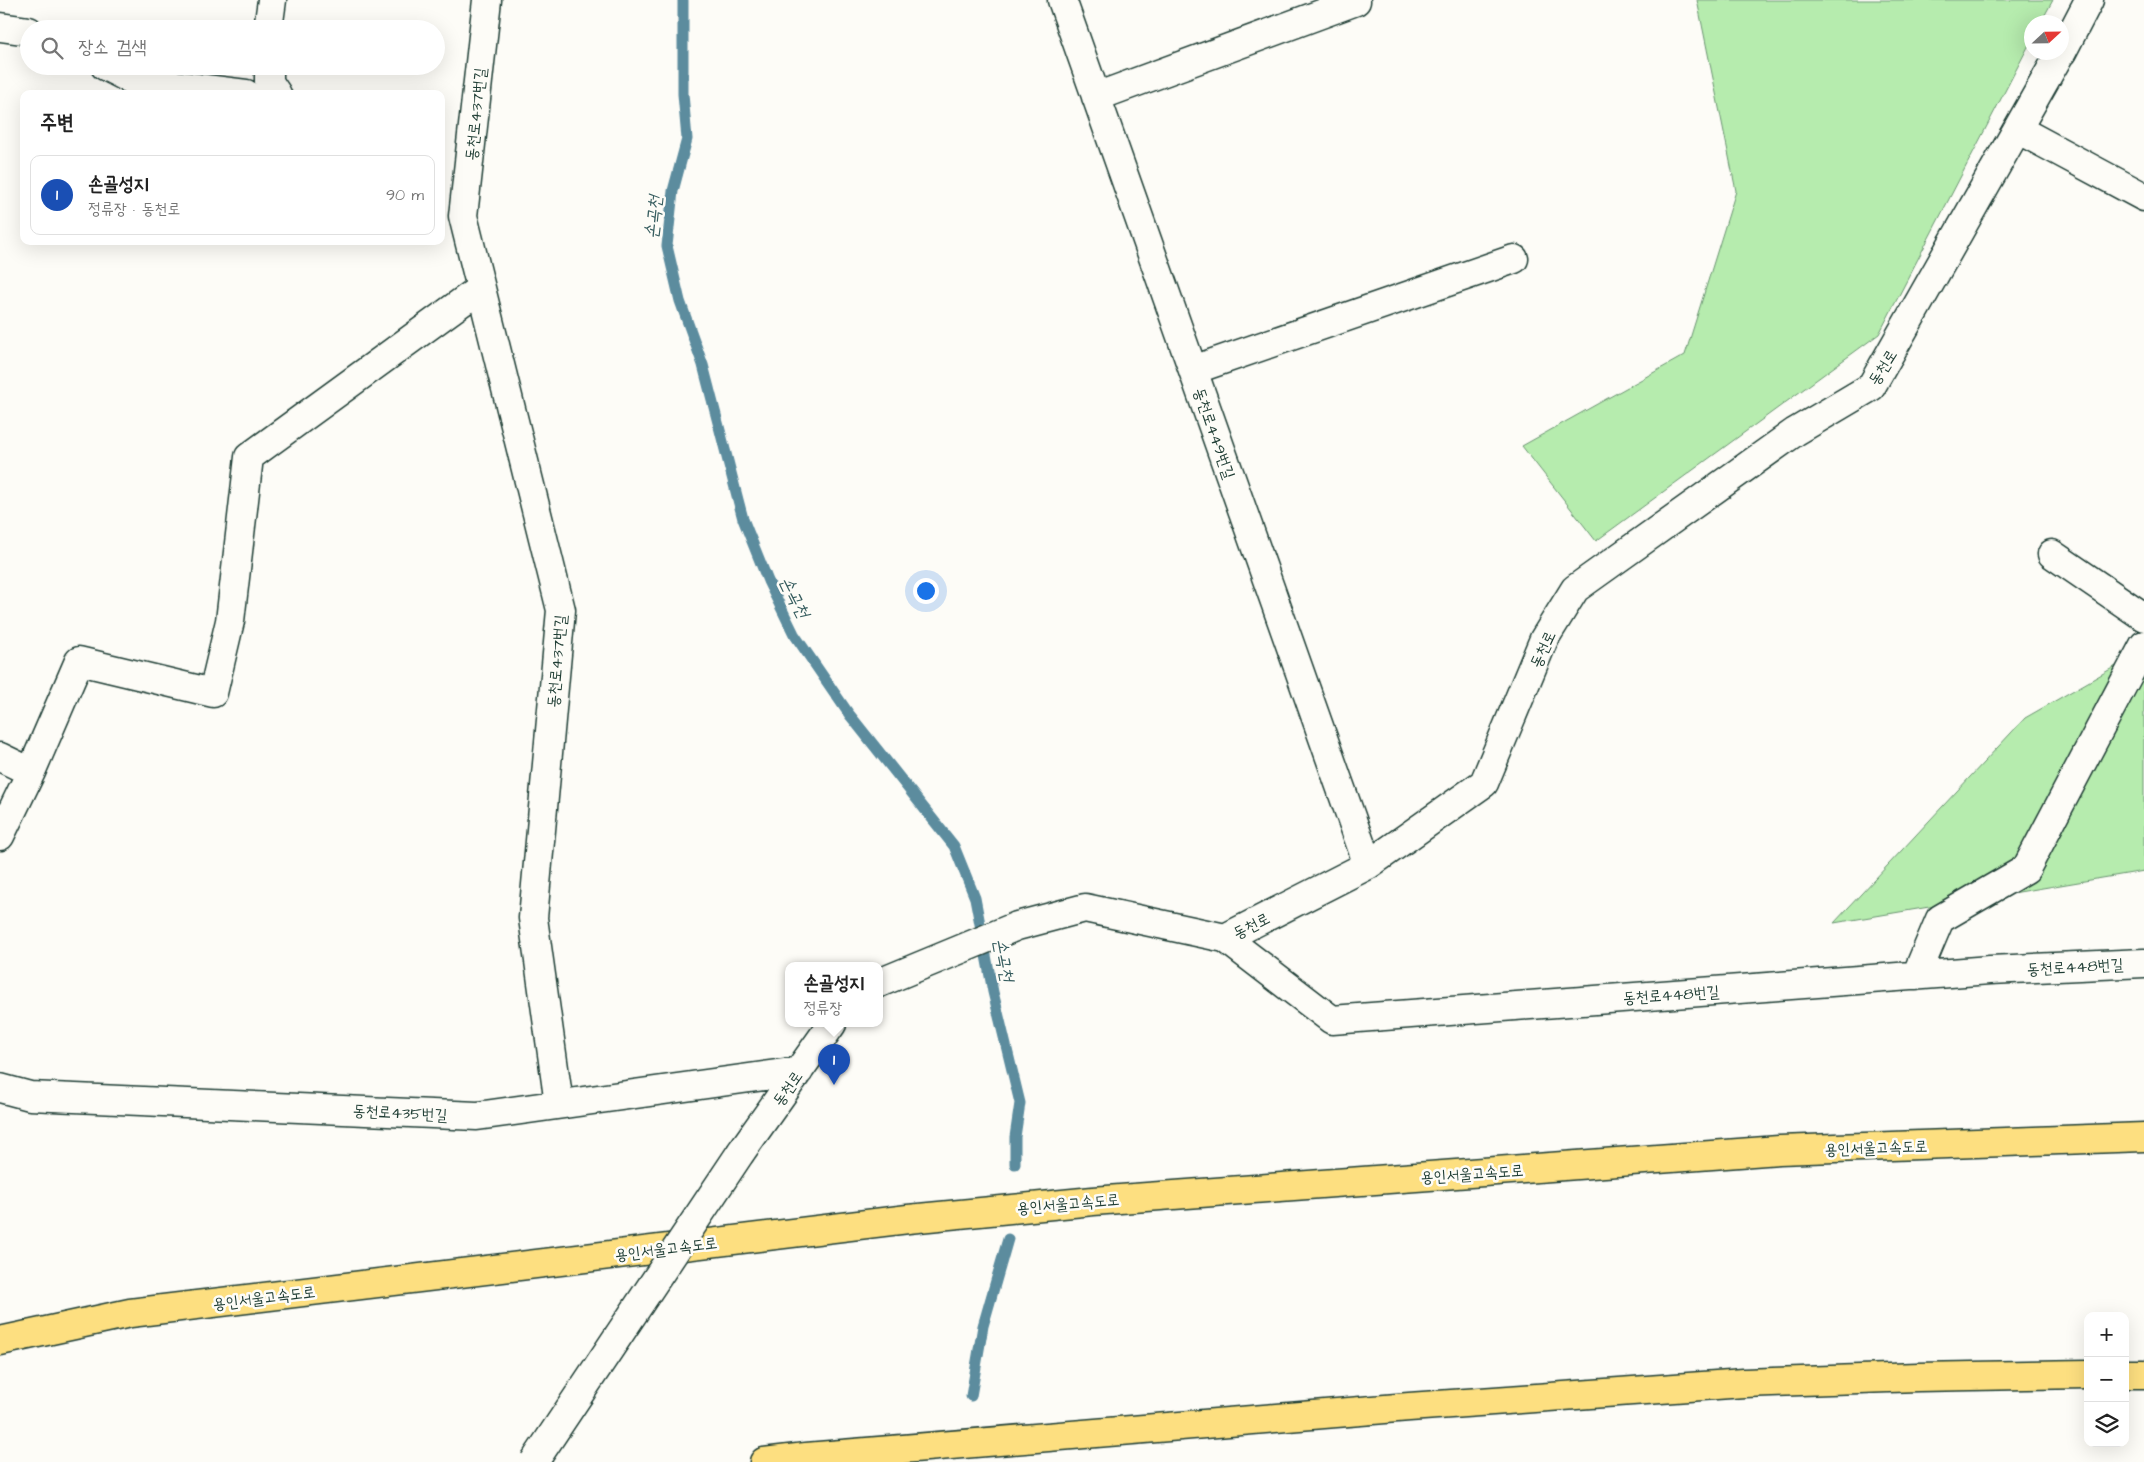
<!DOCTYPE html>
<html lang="ko">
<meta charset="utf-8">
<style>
:root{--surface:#fff;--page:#f2f2f2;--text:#222;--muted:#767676;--line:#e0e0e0;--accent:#0f766e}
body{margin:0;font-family:"Architects Daughter","Poor Story",sans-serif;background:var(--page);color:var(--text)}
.controls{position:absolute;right:15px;bottom:15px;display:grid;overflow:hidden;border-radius:10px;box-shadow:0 5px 20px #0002}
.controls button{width:45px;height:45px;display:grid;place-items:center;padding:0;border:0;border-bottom:1px solid var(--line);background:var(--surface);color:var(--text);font:25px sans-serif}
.compass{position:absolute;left:2024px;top:15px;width:45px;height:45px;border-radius:50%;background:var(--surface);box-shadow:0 5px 20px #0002;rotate:68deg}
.you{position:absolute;left:925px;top:590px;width:18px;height:18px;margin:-12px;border:4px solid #fff;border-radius:50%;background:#1a73e8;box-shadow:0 0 0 8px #1a73e833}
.badge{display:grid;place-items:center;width:32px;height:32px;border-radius:50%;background:var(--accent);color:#fff;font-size:16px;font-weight:700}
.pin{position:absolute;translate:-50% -41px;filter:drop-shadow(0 1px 2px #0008)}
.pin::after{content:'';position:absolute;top:26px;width:18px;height:15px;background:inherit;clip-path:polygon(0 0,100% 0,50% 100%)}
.popup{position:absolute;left:785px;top:962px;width:98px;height:65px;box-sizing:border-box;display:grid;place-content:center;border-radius:10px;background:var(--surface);filter:drop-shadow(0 1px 4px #0005);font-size:16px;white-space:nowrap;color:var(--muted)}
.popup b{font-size:19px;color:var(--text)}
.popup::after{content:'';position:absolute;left:50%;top:100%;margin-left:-10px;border:10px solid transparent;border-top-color:var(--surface)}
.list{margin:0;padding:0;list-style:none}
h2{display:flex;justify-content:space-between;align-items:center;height:65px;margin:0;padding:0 20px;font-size:21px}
h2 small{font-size:16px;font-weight:400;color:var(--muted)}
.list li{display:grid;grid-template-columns:32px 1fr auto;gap:15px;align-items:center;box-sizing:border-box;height:80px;margin:0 10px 10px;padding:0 10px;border:1px solid var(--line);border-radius:10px}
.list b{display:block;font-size:19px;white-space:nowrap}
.list p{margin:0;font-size:16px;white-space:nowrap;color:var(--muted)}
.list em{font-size:16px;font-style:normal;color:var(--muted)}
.icon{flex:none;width:28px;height:28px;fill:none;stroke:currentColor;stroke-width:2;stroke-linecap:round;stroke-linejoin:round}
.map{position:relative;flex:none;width:2144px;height:1462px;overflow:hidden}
.search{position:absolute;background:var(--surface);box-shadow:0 5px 20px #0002;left:20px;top:20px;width:425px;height:55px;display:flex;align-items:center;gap:12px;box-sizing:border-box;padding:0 18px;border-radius:28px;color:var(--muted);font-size:19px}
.panel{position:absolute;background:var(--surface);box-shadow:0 5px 20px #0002;left:20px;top:90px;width:425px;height:155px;border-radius:10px}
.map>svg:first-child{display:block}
.green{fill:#b6ecae;stroke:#6a9471}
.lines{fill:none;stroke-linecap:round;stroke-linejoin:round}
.stream{stroke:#5c8c9e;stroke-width:11}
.street-casing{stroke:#1f3d34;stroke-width:31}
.highway-casing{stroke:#1f3d34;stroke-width:31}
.street{stroke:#fdfcf7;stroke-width:28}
.highway{stroke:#fddf80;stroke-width:28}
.street-bridge-casing{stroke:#1f3d34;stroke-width:31;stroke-linecap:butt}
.street-bridge{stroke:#fdfcf7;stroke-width:28}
.labels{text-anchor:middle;stroke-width:5;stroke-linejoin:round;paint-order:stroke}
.street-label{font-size:16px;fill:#1f3d34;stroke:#fdfcf7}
.water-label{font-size:18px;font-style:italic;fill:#385e60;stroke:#fdfcf7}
</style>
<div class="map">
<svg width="2144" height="1462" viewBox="0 0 2144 1462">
<rect width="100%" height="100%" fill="#fdfcf7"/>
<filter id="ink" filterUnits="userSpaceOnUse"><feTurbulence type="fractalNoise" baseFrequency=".02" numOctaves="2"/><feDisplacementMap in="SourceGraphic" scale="10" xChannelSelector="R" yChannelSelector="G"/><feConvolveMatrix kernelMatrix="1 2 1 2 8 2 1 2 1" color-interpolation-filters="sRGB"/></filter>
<g filter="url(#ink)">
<path class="green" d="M1697 0H2053L2041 22H2032L2031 41 1879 334 1596 541 1522 446 1685 355 1736 191Z
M2144 650V871L1834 923 2025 718Z"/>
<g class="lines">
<path class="stream" d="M683 0V94L687 139 673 191 667 246 680 301 703 365 743 519 768 581 794 634 849 714 954 846 975 898 993 992 1020 1103 1015 1137V1164
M971 1396 983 1326 1008 1239"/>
<defs>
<path id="street" d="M487 0 463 216 561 610 533 918 559 1104
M1062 0 1368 865
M0 27 29 31
M268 29 272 0
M2062 52 2089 0
M105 66 132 80 246 94
M269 66V82L277 94
M1096 97 1356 1
M2019 130 2144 197
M1193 370 1514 259
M2052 554 2144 617
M0 757 31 772
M0 836 31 772 79 661 213 693 230 621 249 457 481 288
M1225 938 1332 1020 1990 970 2144 963
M1916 976 1940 919 2026 869 2144 645
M879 983 1017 926 1085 908 1225 938 1368 865 1484 783 1544 639 1575 589 1795 432 1871 387 2061 52
M0 1088 30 1096 477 1116 799 1071
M741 1152 832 1024"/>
<path id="highway" d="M0 1341 130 1313 908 1219 1093 1201 1779 1150 2144 1137
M2125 1374H2144
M764 1462 806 1457 1409 1407 1744 1383 1918 1377 2088 1374"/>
</defs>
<use href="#street" class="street-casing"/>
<use href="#highway" class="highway-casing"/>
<use href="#street" class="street"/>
<use href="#highway" class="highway"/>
<defs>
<path id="street-bridge" d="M534 1462 741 1152"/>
</defs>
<use href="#street-bridge" class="street-bridge-casing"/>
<use href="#street-bridge" class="street-bridge"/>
</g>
</g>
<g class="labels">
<g class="street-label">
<text transform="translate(475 114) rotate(-84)" y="6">동천로437번길</text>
<text transform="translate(1882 367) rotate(-58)" y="6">동천로</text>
<text transform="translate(1215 433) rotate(71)" y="6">동천로449번길</text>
<text transform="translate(1542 649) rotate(-65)" y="6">동천로</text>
<text transform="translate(556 661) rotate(-85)" y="6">동천로437번길</text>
<text transform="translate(1251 925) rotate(-27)" y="6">동천로</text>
<text transform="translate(2075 966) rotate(-3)" y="6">동천로448번길</text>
<text transform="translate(1671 994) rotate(-4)" y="6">동천로448번길</text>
<text transform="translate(787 1088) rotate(-55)" y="6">동천로</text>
<text transform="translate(400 1112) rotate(3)" y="6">동천로435번길</text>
<text transform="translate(1876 1147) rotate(-2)" y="6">용인서울고속도로</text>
<text transform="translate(1472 1173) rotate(-4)" y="6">용인서울고속도로</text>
<text transform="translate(1068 1203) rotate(-5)" y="6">용인서울고속도로</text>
<text transform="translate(666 1248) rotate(-7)" y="6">용인서울고속도로</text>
<text transform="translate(264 1297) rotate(-7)" y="6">용인서울고속도로</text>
</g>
<g class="water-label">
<text transform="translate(653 217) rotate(-84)" y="6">손곡천</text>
<text transform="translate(795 597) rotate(63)" y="6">손곡천</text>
<text transform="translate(1004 960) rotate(79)" y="6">손곡천</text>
</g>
</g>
</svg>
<div class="controls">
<button>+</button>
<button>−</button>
<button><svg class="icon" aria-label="layers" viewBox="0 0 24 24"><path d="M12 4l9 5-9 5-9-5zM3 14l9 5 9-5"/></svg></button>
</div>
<svg class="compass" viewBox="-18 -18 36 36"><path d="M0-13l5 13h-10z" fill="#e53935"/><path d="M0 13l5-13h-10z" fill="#767676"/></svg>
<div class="you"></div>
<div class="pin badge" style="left:834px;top:1085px;background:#1a4fb4">1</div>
<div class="popup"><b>손골성지</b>정류장</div>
<div class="search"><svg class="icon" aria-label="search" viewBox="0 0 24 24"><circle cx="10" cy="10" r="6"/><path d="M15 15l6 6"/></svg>장소 검색</div>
<section class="panel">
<h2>주변<small></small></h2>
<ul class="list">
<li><span class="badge" style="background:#1a4fb4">1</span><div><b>손골성지</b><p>정류장 · 동천로</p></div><em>90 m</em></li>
</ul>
</section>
</div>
